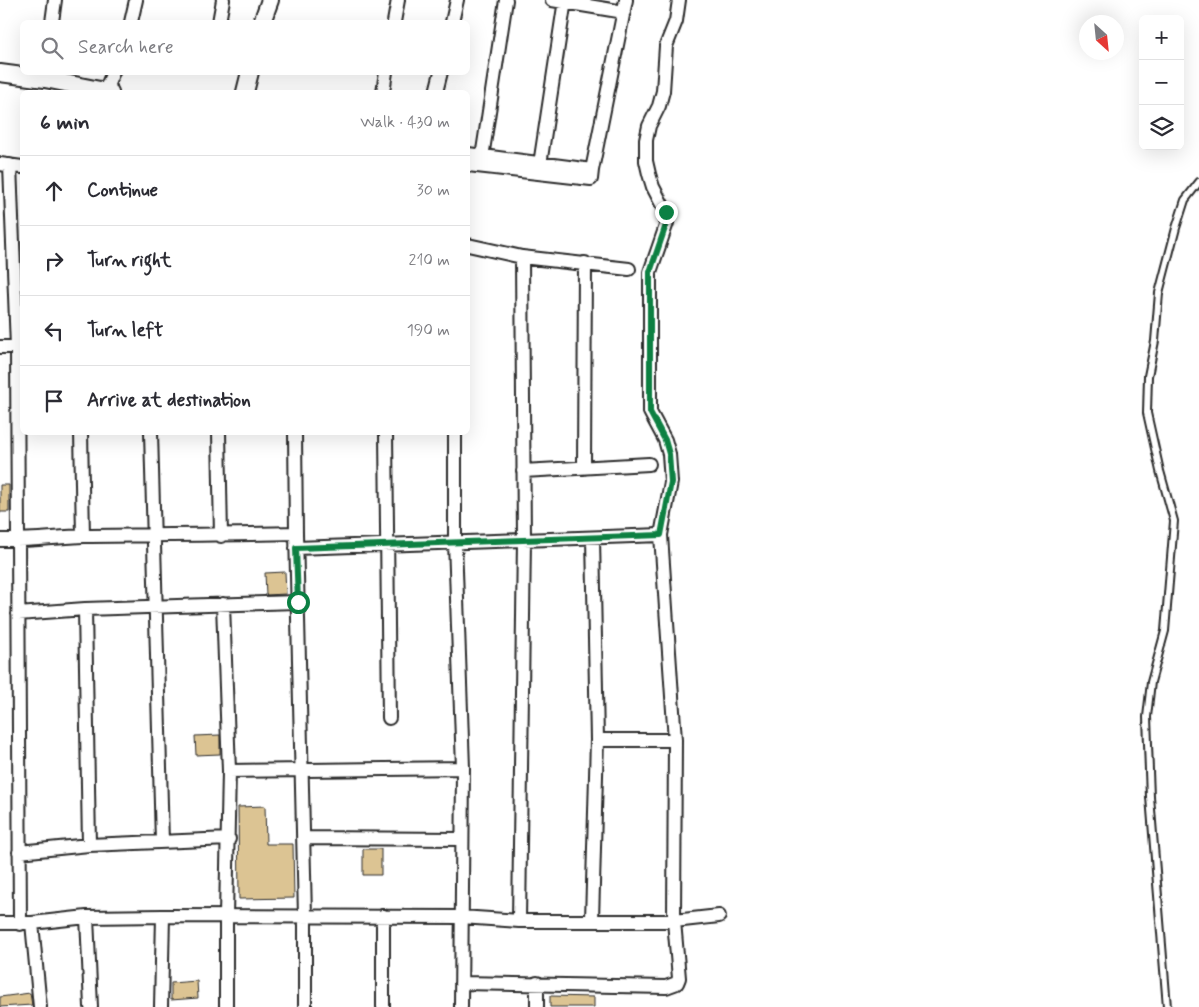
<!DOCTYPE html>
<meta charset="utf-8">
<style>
:root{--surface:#fff;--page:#f2f2f3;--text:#2b2b33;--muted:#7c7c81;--line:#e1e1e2}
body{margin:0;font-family:Mynerve,sans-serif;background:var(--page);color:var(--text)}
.controls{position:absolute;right:15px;top:15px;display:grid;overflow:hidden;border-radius:8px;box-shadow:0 5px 20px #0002}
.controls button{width:45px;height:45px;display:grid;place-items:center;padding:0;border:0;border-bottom:1px solid var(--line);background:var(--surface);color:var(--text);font:25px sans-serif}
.compass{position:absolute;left:1079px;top:15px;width:45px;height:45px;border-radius:50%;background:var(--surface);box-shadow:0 5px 20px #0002;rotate:153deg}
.stop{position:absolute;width:15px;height:15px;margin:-11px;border:4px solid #0b8043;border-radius:50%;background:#fff}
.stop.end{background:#0b8043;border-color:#fff;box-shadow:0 1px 5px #0008}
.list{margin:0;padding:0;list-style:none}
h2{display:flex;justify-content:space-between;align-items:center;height:65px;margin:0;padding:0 20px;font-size:21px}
h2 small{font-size:16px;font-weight:400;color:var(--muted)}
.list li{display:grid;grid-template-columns:32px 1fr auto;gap:15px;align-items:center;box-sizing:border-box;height:70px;padding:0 20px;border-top:1px solid var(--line)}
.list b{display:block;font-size:19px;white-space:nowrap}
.list em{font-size:16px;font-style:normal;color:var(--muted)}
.icon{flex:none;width:28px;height:28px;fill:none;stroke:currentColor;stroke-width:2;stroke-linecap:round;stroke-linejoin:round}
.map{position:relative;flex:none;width:1199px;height:1007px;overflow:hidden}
.search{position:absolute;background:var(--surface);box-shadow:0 5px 20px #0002;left:20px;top:20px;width:450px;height:55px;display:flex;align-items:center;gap:12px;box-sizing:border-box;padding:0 18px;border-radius:8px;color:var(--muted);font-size:19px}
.panel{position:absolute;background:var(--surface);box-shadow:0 5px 20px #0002;left:20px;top:90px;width:450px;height:345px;border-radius:8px}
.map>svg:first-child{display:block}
.building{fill:#dcc493;stroke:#2b2b2b}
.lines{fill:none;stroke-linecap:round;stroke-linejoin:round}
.service-casing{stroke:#2b2b2b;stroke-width:10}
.minor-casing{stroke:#2b2b2b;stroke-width:16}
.tertiary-casing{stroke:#2b2b2b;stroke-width:20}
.service{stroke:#fff;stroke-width:6}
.minor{stroke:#fff;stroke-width:12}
.tertiary{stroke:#fff;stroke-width:16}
.route{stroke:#0b8043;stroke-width:6}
</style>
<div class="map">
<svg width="1199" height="1007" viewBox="0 0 1199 1007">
<rect width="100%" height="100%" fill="#fff"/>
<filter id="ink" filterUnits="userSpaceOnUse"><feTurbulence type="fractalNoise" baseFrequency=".02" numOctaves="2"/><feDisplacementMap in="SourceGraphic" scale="10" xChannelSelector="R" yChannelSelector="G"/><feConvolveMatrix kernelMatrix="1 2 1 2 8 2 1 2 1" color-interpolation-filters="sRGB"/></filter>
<g filter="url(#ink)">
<path class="building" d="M0 485H9V512H0Z
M285 572 286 594 266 595 265 573Z
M220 735V754L196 755 195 736Z
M265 806 266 844H293L294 898 239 899 238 807Z
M363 849H381V875H363Z
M197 981 198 998 171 1000V983Z
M30 993 32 1005 0 1007V997Z
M550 996 594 997V1007H550Z"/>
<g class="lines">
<defs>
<path id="service" d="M1167 1007 1150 797 1147 717 1151 682 1165 631 1174 521 1160 471 1147 413 1148 376 1155 341 1159 293 1176 228 1185 200 1199 182"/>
<path id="minor" d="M552 0 624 12
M52 22 55 0
M131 22 136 0
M219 22 223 0
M394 22 398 0
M452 22 457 0
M105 91 113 72
M383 92 386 72
M436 92 441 72
M468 154 592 170 591 179 468 165
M0 164 22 167
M481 164 506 0
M10 165 17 347 20 924
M592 170 626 0
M539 171 565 0
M468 245 522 257 629 269
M0 347H22
M81 432 83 536
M151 432 162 842
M219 432 221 536
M295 432 296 533 305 916V1007
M386 432 389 718
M455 432V542L463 768 461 1007
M584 468 585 263
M523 471 649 464
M661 535 671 482 669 454 665 440 650 412V272L667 223 666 212 653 187 649 174 646 161V140L649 126 659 106 663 91 666 46 676 21 679 0
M0 540C28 541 56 537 84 536 155 535 225 535 296 533
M296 548 661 535 675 740 674 921 679 978 677 983 666 987 461 983
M223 604 229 771 226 916V1007
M85 609 89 845
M18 614 85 609 297 602
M597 740H675
M229 771 463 768
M303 838 462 839
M19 852 89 845 229 839
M87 917 91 1007
M592 920 597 740 593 538
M519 921 524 540 522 257
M0 923H32L87 917 163 916 461 917 519 921H674L719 916
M32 923 40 1007
M161 1007 163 916
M383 1007V916
M537 1007V983"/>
<path id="tertiary" d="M262 22 270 0
M0 73 45 79 110 92
M245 92 250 72"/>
</defs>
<use href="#service" class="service-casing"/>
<use href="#minor" class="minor-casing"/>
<use href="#tertiary" class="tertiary-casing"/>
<use href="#service" class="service"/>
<use href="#minor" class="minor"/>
<use href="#tertiary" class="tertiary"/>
</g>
</g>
<g class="lines" filter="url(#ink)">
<path class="route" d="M298 602 296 548 661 535 671 482 669 454 665 440 650 412V272L667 222 666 212"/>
</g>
</svg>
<div class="controls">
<button>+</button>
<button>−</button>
<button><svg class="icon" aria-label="layers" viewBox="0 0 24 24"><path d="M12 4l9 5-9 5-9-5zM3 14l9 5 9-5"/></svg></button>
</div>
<svg class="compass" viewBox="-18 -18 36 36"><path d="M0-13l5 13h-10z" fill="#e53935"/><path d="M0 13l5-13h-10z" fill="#7c7c81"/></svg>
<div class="stop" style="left:298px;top:602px"></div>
<div class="stop end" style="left:666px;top:212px"></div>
<div class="search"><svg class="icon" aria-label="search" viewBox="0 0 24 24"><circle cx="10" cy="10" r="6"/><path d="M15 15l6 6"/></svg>Search here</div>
<section class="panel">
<h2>6 min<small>Walk · 430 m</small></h2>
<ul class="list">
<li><svg class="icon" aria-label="ahead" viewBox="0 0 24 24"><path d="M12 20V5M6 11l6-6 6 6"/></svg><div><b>Continue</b></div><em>30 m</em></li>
<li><svg class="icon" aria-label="right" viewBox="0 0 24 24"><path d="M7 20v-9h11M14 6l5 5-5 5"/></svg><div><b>Turn right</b></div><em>210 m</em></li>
<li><svg class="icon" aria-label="left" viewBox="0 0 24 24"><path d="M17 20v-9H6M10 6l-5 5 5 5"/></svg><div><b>Turn left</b></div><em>190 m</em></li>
<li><svg class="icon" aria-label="arrive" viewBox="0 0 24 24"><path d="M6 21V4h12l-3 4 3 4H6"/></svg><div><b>Arrive at destination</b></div></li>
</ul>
</section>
</div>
